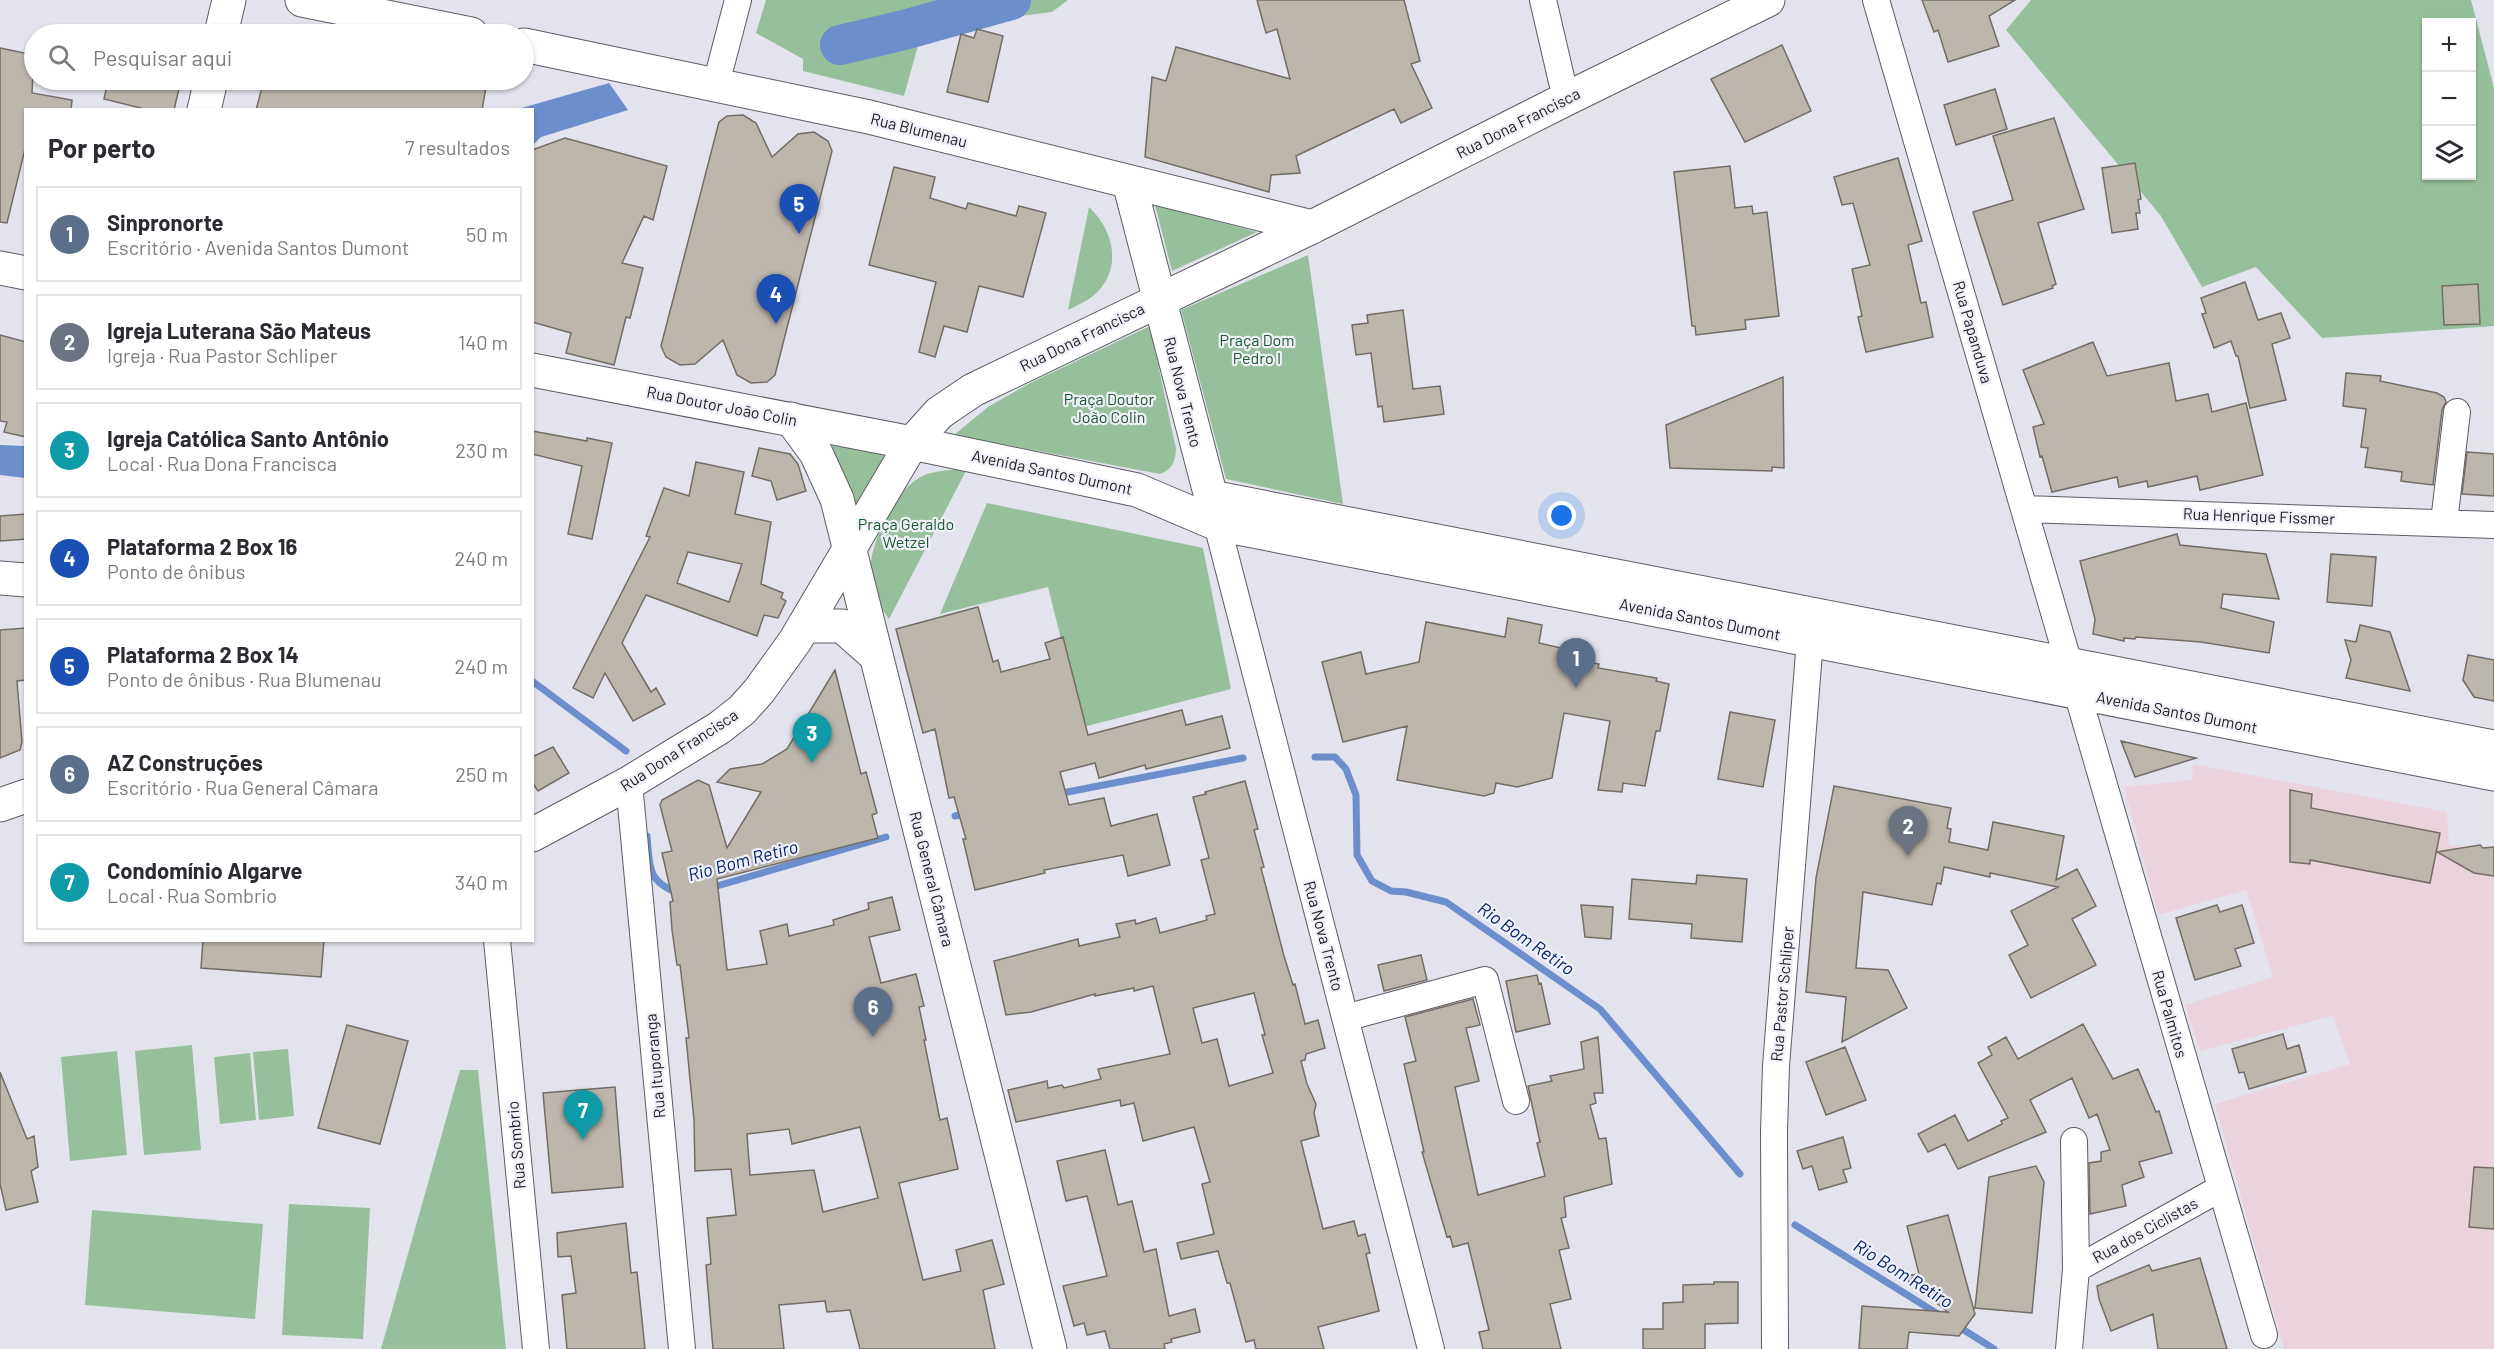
<!DOCTYPE html>
<html lang="pt">
<meta charset="utf-8">
<style>
:root{--surface:#fff;--page:#f2f2f3;--text:#2b2b33;--muted:#7c7c81;--line:#e1e1e2;--accent:#864410}
body{margin:0;font-family:Barlow,sans-serif;background:var(--page);color:var(--text)}
.controls{position:absolute;right:18px;top:18px;display:grid;overflow:hidden;border-radius:0px;box-shadow:0 2px 4px #0004}
.controls button{width:54px;height:54px;display:grid;place-items:center;padding:0;border:0;border-bottom:2px solid var(--line);background:var(--surface);color:var(--text);font:30px sans-serif}
.you{position:absolute;left:1562px;top:516px;width:21px;height:21px;margin:-15px;border:4px solid #fff;border-radius:50%;background:#1a73e8;box-shadow:0 0 0 9px #1a73e833}
.badge{display:grid;place-items:center;width:39px;height:39px;border-radius:50%;background:var(--accent);color:#fff;font-size:20px;font-weight:700}
.pin{position:absolute;translate:-50% -50px;filter:drop-shadow(0 2px 3px #0008)}
.pin::after{content:'';position:absolute;top:32px;width:21px;height:18px;background:inherit;clip-path:polygon(0 0,100% 0,50% 100%)}
.list{margin:0;padding:0;list-style:none}
h2{display:flex;justify-content:space-between;align-items:center;height:78px;margin:0;padding:0 24px;font-size:26px}
h2 small{font-size:20px;font-weight:400;color:var(--muted)}
.list li{display:grid;grid-template-columns:39px 1fr auto;gap:18px;align-items:center;box-sizing:border-box;height:96px;margin:0 12px 12px;padding:0 12px;border:2px solid var(--line);border-radius:0px}
.list b{display:block;font-size:22px;white-space:nowrap}
.list p{margin:0;font-size:20px;white-space:nowrap;color:var(--muted)}
.list em{font-size:20px;font-style:normal;color:var(--muted)}
.icon{flex:none;width:33px;height:33px;fill:none;stroke:currentColor;stroke-width:2;stroke-linecap:round;stroke-linejoin:round}
.map{position:relative;flex:none;width:2494px;height:1349px;overflow:hidden}
.search{position:absolute;background:var(--surface);box-shadow:0 2px 4px #0004;left:24px;top:24px;width:510px;height:66px;display:flex;align-items:center;gap:15px;box-sizing:border-box;padding:0 21px;border-radius:33px;color:var(--muted);font-size:22px}
.panel{position:absolute;background:var(--surface);box-shadow:0 2px 4px #0004;left:24px;top:108px;width:510px;height:834px;border-radius:0px}
.map>svg:first-child{display:block}
.industrial{fill:#ebd3dd}
.green{fill:#96c09b;fill-rule:evenodd}
.water{fill:#6c8ecd}
.lines{fill:none;stroke-linecap:round;stroke-linejoin:round}
.stream{stroke:#6c8ecd;stroke-width:7}
.river{stroke:#6c8ecd;stroke-width:40}
.building{fill:#bdb6ad;stroke:#736d65;stroke-width:1.5;fill-rule:evenodd}
.minor-casing{stroke:#5c5c65;stroke-width:28}
.secondary-casing{stroke:#5c5c65;stroke-width:35}
.primary-casing{stroke:#5c5c65;stroke-width:35}
.minor{stroke:#fff;stroke-width:26}
.secondary{stroke:#fff;stroke-width:33}
.primary{stroke:#fff;stroke-width:33}
.labels{text-anchor:middle;stroke-width:4.5;stroke-linejoin:round;paint-order:stroke}
.street-label{font-size:16px;fill:#1b1b1e;stroke:#f0f0fb}
.park-label{font-size:16px;fill:#165c29;stroke:#f0f0fb}
.water-label{font-size:18px;font-style:italic;fill:#01206a;stroke:#f0f0fb}
</style>
<div class="map">
<svg width="2494" height="1349" viewBox="0 0 2494 1349">
<rect width="100%" height="100%" fill="#e3e3ee"/>
<path class="industrial" d="M2193 764 2447 812 2449 845 2494 850V1349H2284L2215 1104 2350 1064 2333 1016 2200 1051 2185 1005 2273 977 2246 890 2158 915 2124 787 2192 780Z"/>
<path class="green" d="M766 0H1068L1052 12 964 23 921 35 904 96 803 71V59L756 33Z
M2031 0H2471L2494 88V326L2322 338 2256 267 2202 287 2161 216 2006 30ZM2426 22H2472V176H2426Z
M1155 205 1257 232 1172 271Z
M1089 207C1115 231 1123 271 1093 296 1085 302 1076 306 1068 310Z
M1308 255 1343 504 1226 479 1181 310Z
M1150 326 1176 449C1175 462 1173 469 1160 474L954 435 988 407 1030 383Z
M832 445 888 456 854 520Z
M967 469 889 619C884 611 875 601 872 591 861 560 890 497 917 479 930 470 951 470 967 469Z
M987 503 1203 548 1231 689 1083 727 1048 587 940 614Z
M192 1045 201 1150 144 1155 135 1051Z
M288 1049 294 1116 259 1120 253 1052Z
M117 1051 127 1155 70 1161 61 1057Z
M250 1053 256 1120 220 1124 214 1057Z
M460 1070H478L506 1349H381Z
M289 1204 370 1208 363 1339 282 1335Z
M92 1210 263 1224 255 1319 85 1305Z"/>
<path class="water" d="M609 83 628 110 541 137 533 145 532 110 518 109Z
M0 445 25 446V478L0 475Z"/>
<g class="lines">
<path class="stream" d="M532 681 626 751
M1315 757H1335L1346 769 1356 795 1357 855 1372 881 1391 891 1406 892 1446 902 1600 1009 1740 1174
M1057 794 1243 758
M955 816 967 813
M647 836C650 866 646 881 678 893
M710 888 886 837
M1795 1225 1941 1316
M1956 1325 1994 1349"/>
<path class="river" d="M840 45 904 30 1011 0"/>
</g>
<path class="building" d="M1257 0H1404L1420 61 1411 64 1432 108 1401 123 1394 109 1296 156 1300 173 1271 175 1269 192 1145 157 1152 77 1166 81 1176 47 1290 79 1277 29 1266 33Z
M1922 0H2015L1989 16 1999 46 1948 62 1938 30 1934 32Z
M977 29 1003 36 988 102 947 92 961 34 974 38Z
M1782 45 1811 111 1745 142 1711 79Z
M0 48 34 55 32 93 72 100 71 110H26V145L7 223 0 222Z
M108 80H181L174 110H149L104 99Z
M264 80H449L486 87 482 110H256Z
M1995 89 2007 129 1956 145 1944 105Z
M743 115 756 123 772 157 798 134 814 132 828 141 832 151 775 375 767 382 751 383 737 375 723 340 695 364 680 365 666 357 661 346 719 122 727 116Z
M2054 118 2084 209 2038 223 2056 284 2052 286 2053 288 2003 305 1973 212 2013 200 1993 136Z
M565 138 667 166 653 220 644 216 622 263 643 268 630 318 626 317 614 365 566 353 571 333 532 322V150Z
M1898 158 1922 241 1908 245 1921 303 1926 302 1933 337 1866 352 1858 317 1862 316 1852 269 1870 265 1853 203 1842 205 1834 177Z
M2135 163 2141 199 2138 200 2140 213H2136L2138 229 2112 233 2102 168Z
M1730 166 1735 208 1752 206 1753 214 1767 212 1779 316 1745 320 1746 329 1696 335 1695 326H1692L1674 172Z
M894 167 935 177 930 198 966 209 968 203 1016 216 1019 206 1046 213 1023 297 979 286 967 332 944 326 935 357 919 352 936 282 869 265Z
M2245 282 2258 320 2281 313 2290 338 2272 344 2286 400 2250 408 2238 356H2236L2231 341 2214 348 2202 314 2206 313 2201 298Z
M2478 284 2480 324 2444 325 2442 286Z
M1403 310 1413 389 1440 386 1444 414 1384 422 1382 406 1378 407 1371 353 1356 355 1352 325 1368 323 1367 315Z
M0 335 26 342V437L4 432 7 422 0 421Z
M2093 342 2107 376 2169 363 2176 401 2208 394 2212 412 2246 403 2263 475 2200 490 2197 476 2148 487 2147 481 2119 487 2117 477 2052 492 2042 456 2040 457 2033 427 2044 424 2023 370Z
M2346 373 2381 376 2380 381 2437 393 2444 397 2446 402 2442 410 2433 485 2401 481 2402 472 2365 467 2368 448 2361 447 2366 409 2343 406Z
M1783 377 1784 468 1772 467V471L1670 468 1666 425Z
M532 431 587 441V438L612 443 592 539 568 534 582 466 532 454Z
M759 448 790 454 798 464 806 491 777 500 771 481 752 476Z
M2467 452 2494 454V496L2462 494Z
M696 462 744 472 735 514 771 522 761 584 783 593 781 598 786 601 778 618 764 615 757 636 646 595 622 643 651 692 656 688 665 704 633 721 605 673 593 698 573 688 650 537 646 536 664 488 689 496ZM688 552 742 564 729 602 677 583Z
M26 514V539L0 541V516Z
M2177 534 2180 545 2266 554 2279 599 2223 594 2221 608 2274 622 2269 653 2201 642 2136 637 2135 639 2124 638V641L2093 634 2095 619 2080 561Z
M2331 554 2376 557 2372 606 2327 602Z
M978 607 993 662 998 660 1001 672 1050 659 1045 643 1063 637 1088 735 1182 710 1186 725 1222 716 1230 748 1146 769 1145 765 1099 778 1095 763 1060 772 1069 805 1104 798 1111 826 1157 814 1170 865 1128 876 1123 855 1044 870 1045 873 975 890 963 839H966L954 797 949 798 935 729 923 733 896 629Z
M1508 618 1542 625 1539 643 1561 648 1559 657 1599 664 1598 668 1657 678 1656 681 1669 684 1660 731H1656L1645 786 1623 783 1622 792 1598 790 1610 721 1564 713 1552 778 1517 787 1496 783 1494 793 1484 796 1397 780 1407 726 1343 742 1322 662 1361 652 1366 674 1419 662 1426 622 1505 637Z
M2360 625 2390 632 2410 691 2346 678 2351 660 2345 640 2356 642Z
M26 628V680L17 681 22 742 20 750 0 758V630Z
M2468 655 2494 660V701L2474 697 2463 680Z
M835 670 861 774 866 772 877 813 872 815 878 838 717 879 727 970 767 964 760 931 787 924 789 936 834 925 833 920 869 909 868 903 892 897 900 930 869 937 881 983 916 974 924 1006 919 1007 926 1040H924L940 1120 947 1118 958 1169 899 1183 923 1280 961 1271 956 1250 992 1240 1004 1284 983 1290 995 1349H860L850 1310 827 1312 825 1301 779 1305 784 1349H713L706 1265 711 1264 707 1218 736 1215 731 1169 695 1171 694 1120 686 1038H689L680 965H677L672 930 670 902 673 901 662 853 672 851 660 805 662 800 698 780 709 785 727 848 761 792 717 782 730 769 762 764 787 749ZM860 1127 878 1198 823 1212 814 1170 750 1175 747 1134 789 1129 792 1144Z
M1730 712 1775 720 1763 787 1718 779Z
M2121 741 2196 758 2135 777Z
M553 747 569 773 538 791 532 782V757Z
M1245 781 1258 829 1254 830 1264 867 1261 868 1284 956 1293 985 1295 984 1305 1024 1318 1020 1325 1048 1306 1054 1305 1060 1301 1061 1307 1084 1316 1104 1314 1113 1319 1136 1301 1141 1323 1229 1354 1221 1358 1236 1365 1234 1370 1253 1366 1254 1379 1311 1318 1327 1324 1349H1256L1254 1340 1246 1342 1230 1283H1227L1218 1251 1181 1259 1177 1243 1214 1234 1202 1184 1210 1182 1194 1127 1143 1141 1134 1103 1121 1106 1120 1100 1016 1122 1008 1090 1047 1081 1048 1088 1062 1085 1064 1088 1101 1079 1098 1069 1170 1054 1153 986 1134 991V988L1095 996V994L1031 1012 1006 1015 994 961 1078 939 1079 946 1120 937 1116 924 1135 920 1136 924 1156 918 1160 933 1207 920 1206 916 1215 914 1201 860 1209 858 1193 797 1206 794 1205 792ZM1254 993 1265 1035H1262L1273 1073 1229 1086 1217 1039 1202 1043 1193 1008Z
M1834 786 1951 808 1947 828 1951 829 1949 842 1988 850 1993 822 2064 836 2056 880 2077 869 2096 906 2072 919 2096 965 2031 998 2009 955 2028 945 2011 911 2058 887 1990 873V877L1944 867 1941 884 1937 883 1932 905 1863 892 1856 968 1888 970 1907 1008 1842 1042 1846 997 1806 992 1816 878Z
M2290 790 2312 794 2311 808 2440 833 2430 883 2310 860V864L2290 862Z
M2480 845 2483 848 2494 847V876L2474 873 2437 852Z
M1697 875 1747 879 1742 942 1691 938 1692 924 1629 919 1632 879 1696 884Z
M1581 905 1613 907 1611 939 1585 937Z
M2217 905 2220 912 2242 905 2254 943 2235 949 2241 966 2195 980 2176 918Z
M203 940H324L321 977 201 968Z
M1421 955 1427 980 1384 991 1378 965Z
M1537 975 1539 984 1541 983 1550 1024 1516 1032 1506 981Z
M1473 999 1480 1025 1466 1028 1479 1081 1455 1087 1478 1195 1545 1176 1537 1143 1540 1142 1528 1086 1552 1081 1550 1076 1584 1069 1581 1042 1598 1037 1603 1093H1594L1596 1103 1590 1105 1599 1139 1606 1138 1612 1184 1564 1197 1566 1217 1561 1218 1569 1248 1559 1250 1571 1299 1550 1304 1561 1349H1483L1479 1332 1489 1330 1468 1243 1453 1247 1450 1236 1447 1237 1422 1152H1424L1404 1064 1416 1061 1405 1017Z
M2083 1024 2113 1079 2138 1069 2156 1112 2159 1111 2172 1153 2139 1162 2144 1177 2122 1185 2126 1206 2090 1214 2089 1163 2101 1161V1152L2110 1150 2097 1114 2089 1118 2072 1078 2030 1100 2046 1132 1958 1169 1945 1144 1928 1152 1918 1134 1955 1115 1968 1141 2002 1124 2001 1121 2008 1118 1978 1063 1992 1055 1988 1047 2006 1037 2018 1059Z
M347 1025 408 1041 380 1144 318 1128Z
M2283 1034 2287 1049 2299 1045 2306 1072 2249 1089 2244 1072 2239 1073 2232 1049Z
M1845 1047 1866 1100 1826 1115 1806 1062Z
M0 1072 27 1139 34 1136 38 1167 31 1171 38 1202 6 1210 0 1184Z
M615 1087 623 1187 552 1193 543 1093Z
M1843 1137 1851 1168 1843 1170 1847 1182 1819 1190 1812 1166 1803 1169 1797 1151Z
M1105 1150 1118 1205 1132 1201 1144 1252 1156 1249 1169 1316 1195 1309 1200 1332 1171 1339 1172 1342 1164 1344 1165 1349H1110L1105 1331 1087 1335 1084 1323 1074 1326 1063 1286 1107 1276 1087 1196 1066 1201 1057 1161Z
M2036 1166 2044 1182 2032 1313 1975 1308 1989 1177Z
M2474 1167 2494 1168V1229L2469 1227Z
M1948 1215 1975 1314 1959 1336 1909 1332 1907 1349H1859L1862 1306 1948 1312 1902 1276 1919 1274 1907 1226Z
M626 1223 631 1273 637 1272 645 1349H567L562 1295 576 1293 571 1256 558 1257 557 1233Z
M2200 1258 2227 1349H2158L2153 1314 2111 1331 2099 1299 2097 1286 2149 1265 2152 1271Z
M1714 1282H1738V1323L1705 1324V1349H1643V1329H1663V1303L1683 1302V1285L1714 1284Z"/>
<g class="lines">
<defs>
<path id="minor" d="M1543 0 1566 99
M1876 0 2069 664
M716 84 738 0
M2024 509 2494 525
M2444 522 2457 412
M1217 524 1431 1349
M2077 692 2264 1335
M629 783 682 1349
M497 940 536 1349
M1345 1018 1485 980 1516 1101
M2074 1141 2076 1269
M1775 1349 1774 1131 1776 1066 1810 640
M2069 1349 2076 1269 2221 1188"/>
<path id="secondary" d="M791 419 816 453 837 499 1050 1349"/>
<path id="primary" d="M302 0 471 34
M221 34 229 0
M524 45 869 117 1312 227
M204 110 211 80
M1129 182 1211 497 2494 747
M0 268 26 273
M532 370 912 443 1137 490 1217 524 2494 774
M0 578 26 580
M804 626H842L876 656
M0 805 26 796
M532 835 629 783 719 728 742 710 759 691 795 641 912 443 939 413 973 390 1312 227 1566 99 1768 0"/>
</defs>
<use href="#minor" class="minor-casing"/>
<use href="#secondary" class="secondary-casing"/>
<use href="#primary" class="primary-casing"/>
<use href="#minor" class="minor"/>
<use href="#secondary" class="secondary"/>
<use href="#primary" class="primary"/>
</g>
<g class="labels">
<g class="street-label">
<text transform="translate(1518 123) rotate(-27)" y="6">Rua Dona Francisca</text>
<text transform="translate(919 130) rotate(14)" y="6">Rua Blumenau</text>
<text transform="translate(1973 332) rotate(74)" y="6">Rua Papanduva</text>
<text transform="translate(1082 337) rotate(-26)" y="6">Rua Dona Francisca</text>
<text transform="translate(1183 392) rotate(76)" y="6">Rua Nova Trento</text>
<text transform="translate(722 406) rotate(11)" y="6">Rua Doutor João Colin</text>
<text transform="translate(1052 472) rotate(12)" y="6">Avenida Santos Dumont</text>
<text transform="translate(2259 516) rotate(2)" y="6">Rua Henrique Fissmer</text>
<text transform="translate(1700 619) rotate(11)" y="6">Avenida Santos Dumont</text>
<text transform="translate(2177 712) rotate(11)" y="6">Avenida Santos Dumont</text>
<text transform="translate(679 750) rotate(-33)" y="6">Rua Dona Francisca</text>
<text transform="translate(932 879) rotate(76)" y="6">Rua General Câmara</text>
<text transform="translate(1324 936) rotate(75)" y="6">Rua Nova Trento</text>
<text transform="translate(1782 994) rotate(-85)" y="6">Rua Pastor Schliper</text>
<text transform="translate(2170 1014) rotate(74)" y="6">Rua Palmitos</text>
<text transform="translate(655 1066) rotate(-95)" y="6">Rua Ituporanga</text>
<text transform="translate(516 1145) rotate(-95)" y="6">Rua Sombrio</text>
<text transform="translate(2145 1230) rotate(-29)" y="6">Rua dos Ciclistas</text>
</g>
<g class="park-label">
<text x="1257" y="346">Praça Dom<tspan x="1257" dy="18">Pedro I</tspan></text>
<text x="1109" y="405">Praça Doutor<tspan x="1109" dy="18">João Colin</tspan></text>
<text x="906" y="530">Praça Geraldo<tspan x="906" dy="18">Wetzel</tspan></text>
</g>
<g class="water-label">
<text transform="translate(743 861) rotate(-15)" y="6">Rio Bom Retiro</text>
<text transform="translate(1526 939) rotate(35)" y="6">Rio Bom Retiro</text>
<text transform="translate(1903 1274) rotate(32)" y="6">Rio Bom Retiro</text>
</g>
</g>
</svg>
<div class="controls">
<button>+</button>
<button>−</button>
<button><svg class="icon" aria-label="layers" viewBox="0 0 24 24"><path d="M12 4l9 5-9 5-9-5zM3 14l9 5 9-5"/></svg></button>
</div>
<div class="you"></div>
<div class="pin badge" style="left:1576px;top:688px;background:#5c6f8a">1</div>
<div class="pin badge" style="left:1908px;top:856px;background:#6b7280">2</div>
<div class="pin badge" style="left:812px;top:763px;background:#0f9aa8">3</div>
<div class="pin badge" style="left:776px;top:324px;background:#1a4fb4">4</div>
<div class="pin badge" style="left:799px;top:234px;background:#1a4fb4">5</div>
<div class="pin badge" style="left:873px;top:1037px;background:#5c6f8a">6</div>
<div class="pin badge" style="left:583px;top:1140px;background:#0f9aa8">7</div>
<div class="search"><svg class="icon" aria-label="search" viewBox="0 0 24 24"><circle cx="10" cy="10" r="6"/><path d="M15 15l6 6"/></svg>Pesquisar aqui</div>
<section class="panel">
<h2>Por perto<small>7 resultados</small></h2>
<ul class="list">
<li><span class="badge" style="background:#5c6f8a">1</span><div><b>Sinpronorte</b><p>Escritório · Avenida Santos Dumont</p></div><em>50 m</em></li>
<li><span class="badge" style="background:#6b7280">2</span><div><b>Igreja Luterana São Mateus</b><p>Igreja · Rua Pastor Schliper</p></div><em>140 m</em></li>
<li><span class="badge" style="background:#0f9aa8">3</span><div><b>Igreja Católica Santo Antônio</b><p>Local · Rua Dona Francisca</p></div><em>230 m</em></li>
<li><span class="badge" style="background:#1a4fb4">4</span><div><b>Plataforma 2 Box 16</b><p>Ponto de ônibus</p></div><em>240 m</em></li>
<li><span class="badge" style="background:#1a4fb4">5</span><div><b>Plataforma 2 Box 14</b><p>Ponto de ônibus · Rua Blumenau</p></div><em>240 m</em></li>
<li><span class="badge" style="background:#5c6f8a">6</span><div><b>AZ Construções</b><p>Escritório · Rua General Câmara</p></div><em>250 m</em></li>
<li><span class="badge" style="background:#0f9aa8">7</span><div><b>Condomínio Algarve</b><p>Local · Rua Sombrio</p></div><em>340 m</em></li>
</ul>
</section>
</div>
